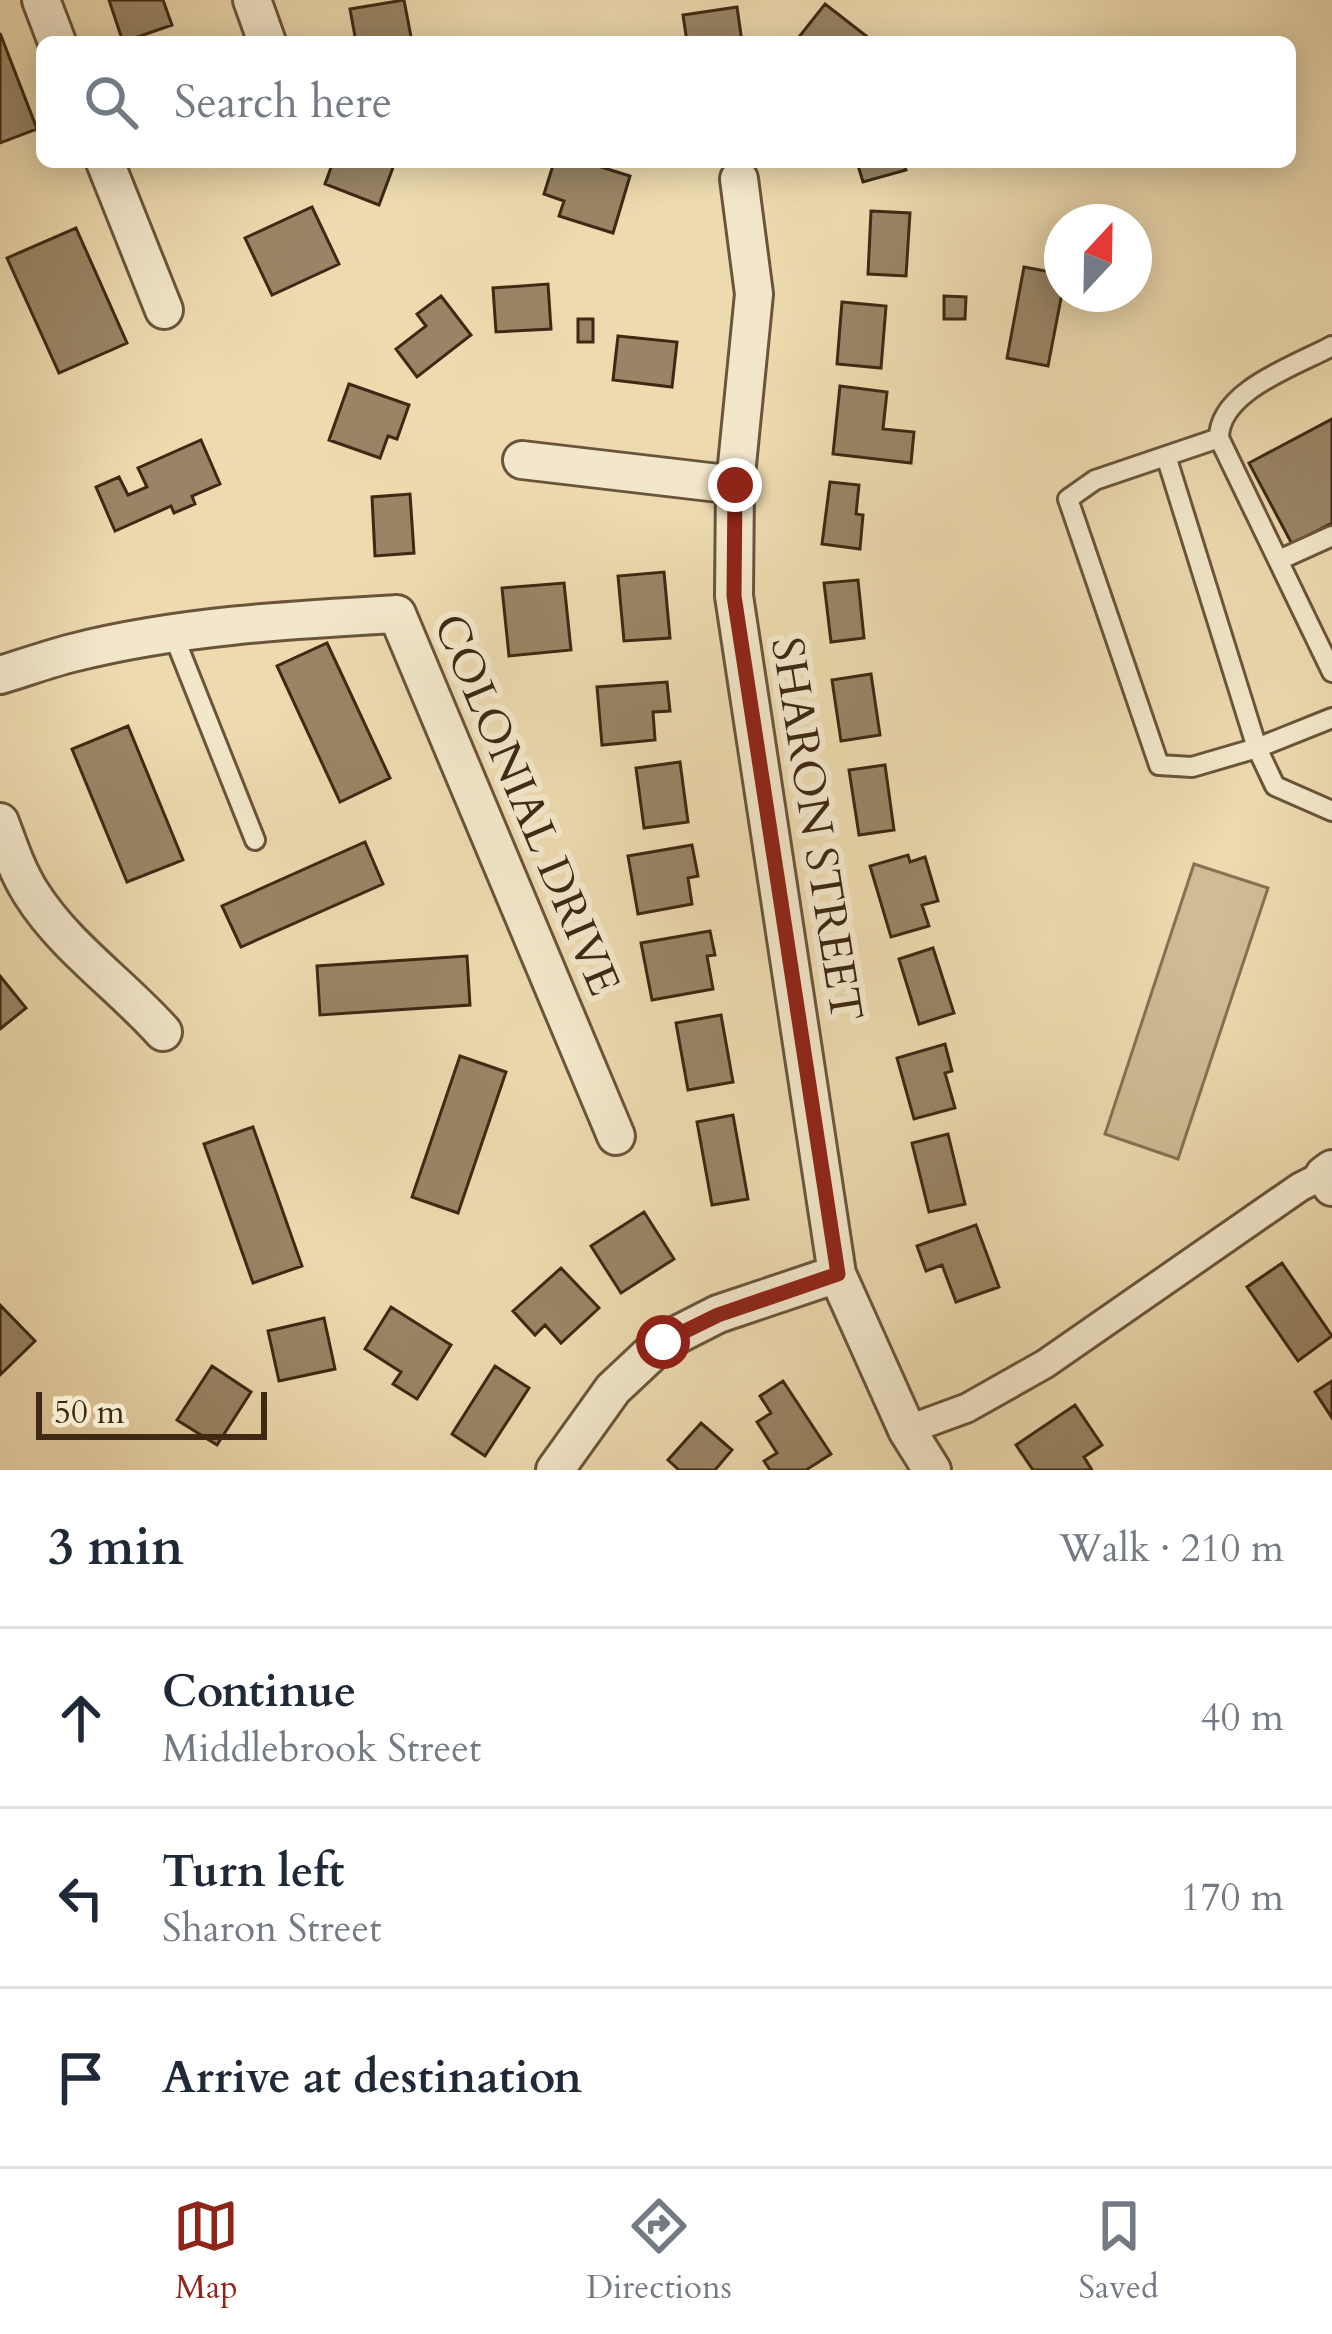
<!DOCTYPE html>
<meta charset="utf-8">
<style>
:root{--surface:#fff;--page:#f6f6f7;--text:#1f2937;--muted:#747a83;--line:#e0e1e3;--accent:#8f2418}
body{margin:0;font-family:Cardo,serif;background:var(--page);color:var(--text)}
.compass{position:absolute;left:1044px;top:204px;width:108px;height:108px;border-radius:50%;background:var(--surface);box-shadow:0 6px 30px #0003;rotate:22deg}
.scale{position:absolute;left:36px;bottom:30px;width:231px;box-sizing:border-box;padding-left:12px;border:6px solid #3e2914;border-top:0;font-size:33px;line-height:42px;white-space:nowrap;color:#3e2914;-webkit-text-stroke:9px #f3e7cb;paint-order:stroke}
.stop{position:absolute;width:36px;height:36px;margin:-27px;border:9px solid #8f2418;border-radius:50%;background:#fff}
.stop.end{background:#8f2418;border-color:#fff;box-shadow:0 3px 12px #0008}
.list{margin:0;padding:0;list-style:none}
h2{display:flex;justify-content:space-between;align-items:center;height:156px;margin:0;padding:0 48px;font-size:51px}
h2 small{font-size:39px;font-weight:400;color:var(--muted)}
.list li{display:grid;grid-template-columns:78px 1fr auto;gap:36px;align-items:center;box-sizing:border-box;height:180px;padding:0 48px;border-top:3px solid var(--line)}
.list b{display:block;font-size:45px;white-space:nowrap}
.list p{margin:0;font-size:39px;white-space:nowrap;color:var(--muted)}
.list em{font-size:39px;font-style:normal;color:var(--muted)}
.icon{flex:none;width:66px;height:66px;fill:none;stroke:currentColor;stroke-width:2;stroke-linecap:round;stroke-linejoin:round}
.map{position:relative;flex:none;width:1332px;height:1470px;overflow:hidden}
.search{position:absolute;background:var(--surface);box-shadow:0 6px 30px #0003;left:36px;right:36px;top:36px;height:132px;display:flex;align-items:center;gap:30px;box-sizing:border-box;padding:0 42px;border-radius:18px;color:var(--muted);font-size:45px}
.sheet{height:696px;background:var(--surface)}
nav{display:flex;justify-content:space-around;align-items:center;box-sizing:border-box;height:168px;border-top:3px solid var(--line);background:var(--surface);font-size:33px;color:var(--muted)}
nav a{display:grid;justify-items:center;gap:6px}
nav .on{color:var(--accent)}
.map>svg:first-child{display:block}
.green{fill:#cfbc95;stroke:#867254;stroke-width:3}
.building{fill:#998565;stroke:#3e2914;stroke-width:3}
.lines{fill:none;stroke-linecap:round;stroke-linejoin:round}
.service-casing{stroke:#6a553b;stroke-width:24}
.pedestrian-casing{stroke:#6a553b;stroke-width:33}
.minor-casing{stroke:#6a553b;stroke-width:42}
.service{stroke:#f3e7cb;stroke-width:18}
.pedestrian{stroke:#f3e7cb;stroke-width:27}
.minor{stroke:#f3e7cb;stroke-width:36}
.route{stroke:#8f2418;stroke-width:15}
.labels{text-anchor:middle;stroke-width:12;stroke-linejoin:round;paint-order:stroke}
.street-label{font-size:45px;fill:#3e2914;stroke:#f3e7cb}
</style>
<div class="map">
<svg width="1332" height="1470" viewBox="0 0 1332 1470">
<rect width="100%" height="100%" fill="#eddaaf"/>
<filter id="stains"><feTurbulence type="fractalNoise" baseFrequency=".00167" numOctaves="4"/><feColorMatrix values="0 0 0 0 .2 0 0 0 0 .09 0 0 0 0 .02 0 0 0 .5 -.17"/></filter>
<radialGradient id="worn" r=".72"><stop offset=".6" stop-color="#630" stop-opacity="0"/><stop offset="1" stop-color="#630" stop-opacity=".3"/></radialGradient>
<path class="green" d="M1194 864 1268 888 1178 1159 1105 1134Z"/>
<path class="building" d="M109 0H163L172 25 123 42Z
M404 0 412 42H356L350 9Z
M825 4 874 42H795Z
M737 7 742 42H687L683 15Z
M0 33 37 129 0 143Z
M333 162H395L379 205 325 184Z
M554 162 575 166 576 162H585L630 176 613 233 559 216 564 201 544 194Z
M857 162H903L906 170 863 182Z
M312 207 339 264 272 295 245 238Z
M871 211 910 213 906 276 868 274Z
M76 228 127 343 59 373 7 258Z
M1024 267 1062 274V293L1048 366 1007 358Z
M548 284 551 329 496 332 493 288Z
M441 296 471 335 417 377 396 349 426 326 417 314Z
M944 296 966 297 965 319H944Z
M842 302 886 306 881 368 837 364Z
M578 319H593V342H578Z
M618 336 677 342 672 387 613 380Z
M349 384 409 405 397 439 388 436 380 458 329 440Z
M840 386 887 392 883 429 914 432 911 463 833 454Z
M1332 419V523L1292 544 1249 463Z
M201 440 220 484 192 496 195 504 174 513 171 506 115 531 96 487 119 477 128 495 147 487 138 468Z
M830 482 859 485 856 514 863 515 860 549 822 544Z
M410 494 414 553 375 556 372 497Z
M664 572 670 638 624 641 618 576Z
M858 580 864 638 831 642 824 583Z
M564 583 571 650 509 656 502 588Z
M327 643 390 778 340 802 277 666Z
M871 674 880 735 841 741 832 680Z
M667 682 670 711 653 712 655 740 602 745 597 687Z
M128 726 183 860 127 882 72 749Z
M680 762 688 822 644 828 636 768Z
M885 765 894 830 859 835 849 770Z
M365 842 383 884 241 947 222 906Z
M692 845 698 876 688 878 692 904 638 914 628 856Z
M908 855 910 862 925 857 938 901 922 905 929 926 891 937 870 866Z
M710 931 715 955 707 956 713 989 652 1000 641 943Z
M933 948 954 1013 919 1024 899 959Z
M467 956 470 1005 320 1015 317 966Z
M0 976 26 1008 0 1029Z
M721 1015 733 1082 688 1090 676 1023Z
M945 1044 952 1071 945 1073 955 1108 914 1119 897 1058Z
M460 1056 506 1072 458 1213 412 1197Z
M733 1115 748 1199 712 1205 697 1122Z
M253 1127 302 1266 253 1283 204 1144Z
M948 1134 965 1204 929 1212 912 1143Z
M644 1212 674 1259 621 1293 591 1246Z
M976 1225 999 1287 956 1302 942 1265 926 1271 917 1246Z
M1282 1263 1332 1336 1298 1361 1247 1287Z
M561 1268 599 1308 561 1343 545 1325 535 1335 513 1311Z
M0 1305 35 1341 0 1375Z
M391 1307 451 1345 417 1399 393 1384 401 1372 365 1349Z
M324 1318 335 1369 279 1381 268 1331Z
M212 1366 251 1392 217 1445 177 1420Z
M495 1366 529 1388 485 1456 452 1434Z
M783 1381 831 1454 806 1470H770L764 1461 777 1453 757 1422 771 1413 760 1396Z
M1332 1381V1418L1315 1392Z
M1075 1405 1102 1445 1084 1457 1092 1470H1033L1016 1445Z
M701 1423 732 1450 715 1470H679L668 1460Z"/>
<g class="lines">
<defs>
<path id="service" d="M1332 346C1295 366 1219 391 1219 438L1332 672
M1219 438 1095 480 1068 499 1159 765 1192 767 1257 748 1332 718
M1166 456 1257 748 1275 786 1332 811
M1279 560 1332 536
M173 634 255 840"/>
<path id="pedestrian" d="M907 1430 967 1408 1045 1364 1300 1187 1324 1175"/>
<path id="minor" d="M41 0 57 42
M252 0 267 42
M105 162 164 310
M739 179 754 294 735 485 734 596 837 1274 907 1430 932 1470
M522 460 735 485
M0 675C24 668 48 659 72 653 178 626 289 620 397 614L616 1136
M0 822C9 846 17 871 31 893 65 947 120 984 163 1032
M1332 1169 1324 1175 1332 1187
M555 1470 613 1389 663 1342 718 1314 837 1274"/>
</defs>
<use href="#service" class="service-casing"/>
<use href="#pedestrian" class="pedestrian-casing"/>
<use href="#minor" class="minor-casing"/>
<use href="#service" class="service"/>
<use href="#pedestrian" class="pedestrian"/>
<use href="#minor" class="minor"/>
</g>
<g class="lines">
<path class="route" d="M663 1342 718 1315 838 1274 734 596 735 485"/>
</g>
<g class="labels">
<g class="street-label">
<text transform="translate(528 804) rotate(67)" y="16">COLONIAL DRIVE</text>
<text transform="translate(818 829) rotate(81)" y="16">SHARON STREET</text>
</g>
</g>
<rect width="100%" height="100%" filter="url(#stains)"/>
<rect width="100%" height="100%" fill="url(#worn)"/>
</svg>
<svg class="compass" viewBox="-18 -18 36 36"><path d="M0-13l5 13h-10z" fill="#e53935"/><path d="M0 13l5-13h-10z" fill="#747a83"/></svg>
<div class="scale">50 m</div>
<div class="stop" style="left:663px;top:1342px"></div>
<div class="stop end" style="left:735px;top:485px"></div>
<div class="search"><svg class="icon" aria-label="search" viewBox="0 0 24 24"><circle cx="10" cy="10" r="6"/><path d="M15 15l6 6"/></svg>Search here</div>
</div>
<section class="sheet">
<h2>3 min<small>Walk · 210 m</small></h2>
<ul class="list">
<li><svg class="icon" aria-label="ahead" viewBox="0 0 24 24"><path d="M12 20V5M6 11l6-6 6 6"/></svg><div><b>Continue</b><p>Middlebrook Street</p></div><em>40 m</em></li>
<li><svg class="icon" aria-label="left" viewBox="0 0 24 24"><path d="M17 20v-9H6M10 6l-5 5 5 5"/></svg><div><b>Turn left</b><p>Sharon Street</p></div><em>170 m</em></li>
<li><svg class="icon" aria-label="arrive" viewBox="0 0 24 24"><path d="M6 21V4h12l-3 4 3 4H6"/></svg><div><b>Arrive at destination</b></div></li>
</ul>
</section>
<nav>
<a class="on"><svg class="icon" aria-label="map" viewBox="0 0 24 24"><path d="M3 6l6-2 6 2 6-2v14l-6 2-6-2-6 2zM9 4v14M15 6v14"/></svg>Map</a>
<a><svg class="icon" aria-label="directions" viewBox="0 0 24 24"><path d="M12 3l9 9-9 9-9-9zM9 14v-3h6M13 9l2 2-2 2"/></svg>Directions</a>
<a><svg class="icon" aria-label="saved" viewBox="0 0 24 24"><path d="M7 4h10v16l-5-4-5 4z"/></svg>Saved</a>
</nav>
